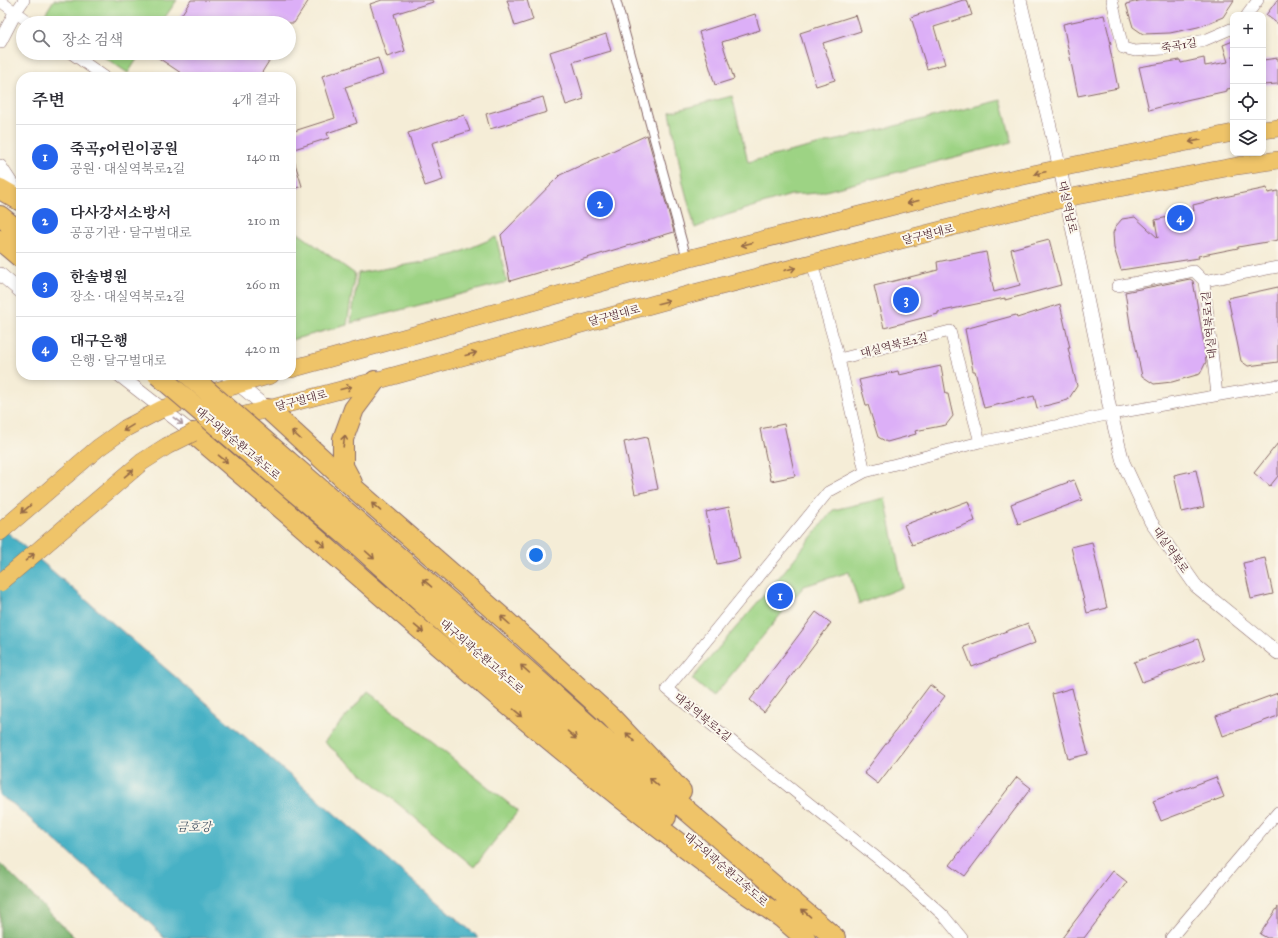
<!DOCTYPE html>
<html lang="ko">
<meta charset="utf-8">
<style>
:root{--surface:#fff;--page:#f7f7f7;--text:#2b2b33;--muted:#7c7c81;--line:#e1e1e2;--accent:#2563eb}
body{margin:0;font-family:"IM FELL Great Primer","Noto Serif KR",serif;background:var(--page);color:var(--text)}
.controls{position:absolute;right:12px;top:12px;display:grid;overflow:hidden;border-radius:8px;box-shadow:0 2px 6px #0003}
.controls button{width:36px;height:36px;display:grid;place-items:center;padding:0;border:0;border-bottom:1px solid var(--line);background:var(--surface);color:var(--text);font:20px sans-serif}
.you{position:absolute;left:536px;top:555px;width:14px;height:14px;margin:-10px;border:3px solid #fff;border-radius:50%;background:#1a73e8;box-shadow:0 0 0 6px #1a73e833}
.badge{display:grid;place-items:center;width:26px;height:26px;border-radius:50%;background:var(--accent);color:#fff;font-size:13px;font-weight:700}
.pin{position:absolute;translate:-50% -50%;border:2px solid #fff;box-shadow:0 1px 4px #0006}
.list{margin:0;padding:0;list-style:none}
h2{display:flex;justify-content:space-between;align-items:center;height:52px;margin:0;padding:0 16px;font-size:17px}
h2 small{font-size:13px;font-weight:400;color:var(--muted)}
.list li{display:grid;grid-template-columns:26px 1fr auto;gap:12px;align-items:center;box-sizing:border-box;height:64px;padding:0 16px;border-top:1px solid var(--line)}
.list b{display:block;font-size:15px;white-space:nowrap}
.list p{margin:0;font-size:13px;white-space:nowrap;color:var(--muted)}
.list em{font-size:13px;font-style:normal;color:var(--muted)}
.icon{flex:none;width:22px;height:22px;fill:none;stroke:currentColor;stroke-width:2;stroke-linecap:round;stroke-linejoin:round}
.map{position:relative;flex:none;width:1278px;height:938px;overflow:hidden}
.search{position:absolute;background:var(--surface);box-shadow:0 2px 6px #0003;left:16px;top:16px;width:280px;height:44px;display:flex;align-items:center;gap:10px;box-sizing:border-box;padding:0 14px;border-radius:22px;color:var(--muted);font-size:15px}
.panel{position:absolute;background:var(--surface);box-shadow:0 2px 6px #0003;left:16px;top:72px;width:280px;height:308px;border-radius:16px}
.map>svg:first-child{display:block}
.green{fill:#9dd384;stroke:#747958}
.forest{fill:#7eb572;stroke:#646a4e}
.water{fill:#46b1c5;stroke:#486878}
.building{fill:#dcaff7}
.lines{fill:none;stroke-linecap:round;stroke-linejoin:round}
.pedestrian-casing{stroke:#866767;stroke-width:10}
.minor-casing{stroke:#866767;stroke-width:12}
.tertiary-casing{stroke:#866767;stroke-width:14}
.primary-casing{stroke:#866767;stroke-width:18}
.motorway-casing{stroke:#866767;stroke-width:22}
.pedestrian{stroke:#fff;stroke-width:8}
.minor{stroke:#fff;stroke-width:11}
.tertiary{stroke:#fff;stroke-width:13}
.primary{stroke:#efc469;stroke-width:17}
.motorway{stroke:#efc469;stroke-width:20}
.primary-bridge-casing{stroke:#866767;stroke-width:18;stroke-linecap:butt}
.motorway-bridge-casing{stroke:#866767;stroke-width:22;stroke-linecap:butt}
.primary-bridge{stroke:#efc469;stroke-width:17}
.motorway-bridge{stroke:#efc469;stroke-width:20}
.oneway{stroke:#946947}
.oneway2{stroke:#ae9aa0}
.labels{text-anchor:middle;stroke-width:4;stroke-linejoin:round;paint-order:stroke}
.street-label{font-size:11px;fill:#4a1f2b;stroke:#fbf7ec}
.water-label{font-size:12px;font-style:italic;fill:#485969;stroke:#fbf7ec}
</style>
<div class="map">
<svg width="1278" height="938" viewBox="0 0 1278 938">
<rect width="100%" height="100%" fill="#fbf7ec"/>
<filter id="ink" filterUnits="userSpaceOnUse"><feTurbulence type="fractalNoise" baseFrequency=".025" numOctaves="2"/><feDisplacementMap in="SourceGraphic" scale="8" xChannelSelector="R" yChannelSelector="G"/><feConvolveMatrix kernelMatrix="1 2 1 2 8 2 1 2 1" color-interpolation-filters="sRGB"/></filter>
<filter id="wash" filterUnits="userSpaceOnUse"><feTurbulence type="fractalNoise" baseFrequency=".012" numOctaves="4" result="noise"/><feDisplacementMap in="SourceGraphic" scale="16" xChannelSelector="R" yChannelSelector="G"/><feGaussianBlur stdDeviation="0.9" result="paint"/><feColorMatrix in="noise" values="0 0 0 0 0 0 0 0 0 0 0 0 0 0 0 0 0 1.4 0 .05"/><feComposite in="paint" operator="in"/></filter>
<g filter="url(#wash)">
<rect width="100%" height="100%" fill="#f5edd7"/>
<path class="green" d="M54 0H177L161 23H53L43 17Z
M98 53H141L128 73Z
M732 96 748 162 1001 100 1012 142 818 193 791 195 727 215 695 228 683 183 670 112Z
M291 228 355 274 347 325 291 340Z
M496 237 507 282 351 323 358 273 418 263 456 254Z
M885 498 903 587 859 604 849 572 804 586 713 697 692 679 786 569 833 510Z
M368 691 518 811 474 867 324 742Z"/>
<path class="forest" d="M0 863 75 938H0Z"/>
<path class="water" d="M0 526 479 938H164L152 925 13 804 0 796Z"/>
<g id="blocks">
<path class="building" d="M191 0H309L294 23H176Z
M382 0H432L433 2 394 14 405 51 387 57 370 4Z
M507 0H527L533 20 515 26Z
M963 0H967L972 15 934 27 945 64 927 69 911 17Z
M1143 0H1234L1223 17 1198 27 1170 33 1143 34 1133 27 1126 4Z
M1277 0H1278V24L1266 15Z
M755 14 760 30 722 42 734 79 715 85 699 32Z
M856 15 861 31 823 43 835 80 816 86 800 33Z
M1104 15 1111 44H1109L1118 88 1078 96 1063 24Z
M606 34 611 51 573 62 584 99 566 105 550 52Z
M1233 41V88L1227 89V91L1186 100 1149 110 1139 67 1180 60 1181 63 1204 58 1205 66 1228 62 1223 45Z
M151 53H274L259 77H187Z
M378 58 383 75 345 87 357 123 327 133 329 138 291 150V132L335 118 322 76Z
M1278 58V84L1263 85V60Z
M543 97 547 112 490 129 486 114Z
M464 115 470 131 432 143 443 180 425 186 408 133Z
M647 135 674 232 510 281 501 235 560 175Z
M293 157 302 186 291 190V158Z
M1267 188 1268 193 1278 191V240L1238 247V248L1198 256 1199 258 1121 270 1114 248 1113 233 1116 226 1122 219 1135 217 1158 238 1155 220 1194 211 1193 205 1229 196Z
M1049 239 1061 285 1005 300V298L938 312V314L884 328 874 286 938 270 937 262 986 252 994 292 1020 285 1011 249Z
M1190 279 1193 281 1203 338 1206 362 1200 374 1172 382 1154 384 1142 376 1132 330H1131L1125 292Z
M1278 287V362L1248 366 1241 361 1228 298Z
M1060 304 1070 348H1068L1077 386 1068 400 1037 408 1034 396 984 408 975 371H973L965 329 1016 315 1017 318Z
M941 366 946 394H948L953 416 946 425 915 431 916 434 887 442 878 437 868 405H866L859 380 898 371 899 375Z
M784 424 795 476 771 481 760 429Z
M647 437 658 489 635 494 624 442Z
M1278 443V476L1270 486 1254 473Z
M1196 470 1204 507 1182 512 1174 475Z
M1074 480 1082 500 1018 524 1011 504Z
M968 501 975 521 912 545 904 525Z
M729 507 740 559 717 564 706 512Z
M1092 542 1107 608 1087 613 1071 547Z
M1265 558 1273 594 1251 599 1243 563Z
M816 612 831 623 764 712 750 700Z
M1028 623 1035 643 972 667 964 647Z
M1198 639 1205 659 1142 682 1134 662Z
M930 685 945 696 878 784 864 773Z
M1072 688 1088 754 1068 759 1052 694Z
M1278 693V716L1223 736 1216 716Z
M1017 777 1031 788 965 876 950 865Z
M1216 777 1224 797 1161 821 1153 801Z
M1113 871 1127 882 1084 938H1062Z
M1278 907V938H1267L1260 934Z"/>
</g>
</g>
<g filter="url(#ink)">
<use href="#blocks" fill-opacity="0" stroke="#866767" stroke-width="1"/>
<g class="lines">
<defs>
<path id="pedestrian" d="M616 0 687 259"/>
<path id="minor" d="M1112 0 1123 48 1135 51 1163 49 1205 40 1233 28
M0 1 30 23
M15 13 24 0
M1247 15 1258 0
M71 53 105 77
M812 263 839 359
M1204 281 1217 395
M1204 281 1278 267
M1117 286 1194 271 1204 281
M865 472 839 359 950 331 980 442
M962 938 943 915 901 877 667 689 828 492 865 472 980 442 1111 414 1278 385
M1171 938 1278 812"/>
<path id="tertiary" d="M1020 0 1060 169 1111 414 1123 462 1151 522 1196 586 1278 653
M0 42 15 13
M0 166 21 198
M0 274 21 292
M119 375 193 433
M227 375 268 409"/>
<path id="primary" d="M1263 130 1278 128
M291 369 687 259 945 193 1089 162 1233 133
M193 433 226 420 375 381 694 293 1066 198 1237 166 1278 160
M0 532 98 448 126 428 162 409 196 397 271 375"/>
<path id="motorway" d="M0 189 21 201
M0 216 21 233
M0 240 21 258
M268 409 356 490 504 619 611 717 681 791
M193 433C235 469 277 504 319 541 447 653 576 767 713 869 736 887 761 903 785 920
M288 461 474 623 607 742 835 938
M276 476 359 546 461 638 666 817
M352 483 343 466V439L354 409 375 381
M774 911 805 938"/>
</defs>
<use href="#pedestrian" class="pedestrian-casing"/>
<use href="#minor" class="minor-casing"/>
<use href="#tertiary" class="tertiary-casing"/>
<use href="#primary" class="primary-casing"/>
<use href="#motorway" class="motorway-casing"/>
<use href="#pedestrian" class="pedestrian"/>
<use href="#minor" class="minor"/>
<use href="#tertiary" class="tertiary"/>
<use href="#primary" class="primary"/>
<use href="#motorway" class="motorway"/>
<defs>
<path id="primary-bridge" d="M0 583 142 462 167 446 193 433"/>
<path id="motorway-bridge" d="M158 375 276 476
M189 375 288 461"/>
</defs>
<use href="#primary-bridge" class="primary-bridge-casing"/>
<use href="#motorway-bridge" class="motorway-bridge-casing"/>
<use href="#primary-bridge" class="primary-bridge"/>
<use href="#motorway-bridge" class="motorway-bridge"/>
</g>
<defs><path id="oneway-shaft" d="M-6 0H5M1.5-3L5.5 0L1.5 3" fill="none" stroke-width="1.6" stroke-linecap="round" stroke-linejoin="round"/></defs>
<g class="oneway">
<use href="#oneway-shaft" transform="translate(1195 141) rotate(169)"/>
<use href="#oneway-shaft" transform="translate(1040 173) rotate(168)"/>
<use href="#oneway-shaft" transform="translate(913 202) rotate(166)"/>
<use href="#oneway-shaft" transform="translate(747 244) rotate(166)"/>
<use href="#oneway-shaft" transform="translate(790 269) rotate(-14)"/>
<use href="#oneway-shaft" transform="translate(664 302) rotate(-15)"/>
<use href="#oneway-shaft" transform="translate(471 354) rotate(-15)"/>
<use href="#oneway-shaft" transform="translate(346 388) rotate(-14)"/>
<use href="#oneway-shaft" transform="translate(128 428) rotate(149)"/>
<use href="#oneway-shaft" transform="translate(296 435) rotate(-138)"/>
<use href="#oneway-shaft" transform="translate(344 441) rotate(-82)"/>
<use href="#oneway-shaft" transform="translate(223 459) rotate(40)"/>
<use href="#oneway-shaft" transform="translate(129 473) rotate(-40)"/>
<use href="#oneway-shaft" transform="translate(376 507) rotate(-139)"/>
<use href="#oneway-shaft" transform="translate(26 509) rotate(139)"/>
<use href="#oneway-shaft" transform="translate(321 543) rotate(41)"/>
<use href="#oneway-shaft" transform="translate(370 555) rotate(42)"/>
<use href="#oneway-shaft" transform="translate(30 557) rotate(-40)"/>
<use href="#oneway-shaft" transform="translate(427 583) rotate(-139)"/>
<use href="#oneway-shaft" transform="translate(505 620) rotate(-138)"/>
<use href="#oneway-shaft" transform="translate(419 629) rotate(40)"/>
<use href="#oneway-shaft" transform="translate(525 669) rotate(-138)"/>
<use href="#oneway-shaft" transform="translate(518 713) rotate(40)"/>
<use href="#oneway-shaft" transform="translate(572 735) rotate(41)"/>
<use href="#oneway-shaft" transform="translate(630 737) rotate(-133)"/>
<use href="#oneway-shaft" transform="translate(654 782) rotate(-139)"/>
<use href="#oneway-shaft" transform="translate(806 913) rotate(-139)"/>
</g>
<use class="oneway2" href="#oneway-shaft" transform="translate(178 421) rotate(37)"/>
</g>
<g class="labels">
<g class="street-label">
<text transform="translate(1179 45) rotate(-10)" y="4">죽곡1길</text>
<text transform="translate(1068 207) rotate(78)" y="4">대실역남로</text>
<text transform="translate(928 234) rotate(-14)" y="4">달구벌대로</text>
<text transform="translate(614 315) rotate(-15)" y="4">달구벌대로</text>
<text transform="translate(1209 325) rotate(-96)" y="4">대실역북로1길</text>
<text transform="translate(894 345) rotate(-14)" y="4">대실역북로2길</text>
<text transform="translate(301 400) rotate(-15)" y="4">달구벌대로</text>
<text transform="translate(238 443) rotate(40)" y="4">대구외곽순환고속도로</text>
<text transform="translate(1171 550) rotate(55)" y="4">대실역북로</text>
<text transform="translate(482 656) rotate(41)" y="4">대구외곽순환고속도로</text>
<text transform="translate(703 717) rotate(39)" y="4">대실역북로2길</text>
<text transform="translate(726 869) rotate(41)" y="4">대구외곽순환고속도로</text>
</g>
<g class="water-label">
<text x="194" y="831">금호강</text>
</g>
</g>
</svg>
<div class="controls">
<button>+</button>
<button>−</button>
<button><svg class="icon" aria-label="locate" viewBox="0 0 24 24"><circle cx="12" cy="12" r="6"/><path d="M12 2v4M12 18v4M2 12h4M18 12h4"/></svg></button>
<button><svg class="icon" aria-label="layers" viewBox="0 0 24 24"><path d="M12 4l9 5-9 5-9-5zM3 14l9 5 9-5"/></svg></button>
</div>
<div class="you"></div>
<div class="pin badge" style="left:780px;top:596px">1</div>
<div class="pin badge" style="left:600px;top:204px">2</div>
<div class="pin badge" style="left:906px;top:300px">3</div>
<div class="pin badge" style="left:1180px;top:218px">4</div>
<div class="search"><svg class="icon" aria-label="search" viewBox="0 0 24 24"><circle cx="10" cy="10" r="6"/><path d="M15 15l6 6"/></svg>장소 검색</div>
<section class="panel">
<h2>주변<small>4개 결과</small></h2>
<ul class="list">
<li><span class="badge">1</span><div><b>죽곡5어린이공원</b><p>공원 · 대실역북로2길</p></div><em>140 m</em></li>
<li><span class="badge">2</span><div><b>다사강서소방서</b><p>공공기관 · 달구벌대로</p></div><em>210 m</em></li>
<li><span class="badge">3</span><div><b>한솔병원</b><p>장소 · 대실역북로2길</p></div><em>260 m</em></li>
<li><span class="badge">4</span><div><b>대구은행</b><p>은행 · 달구벌대로</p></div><em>420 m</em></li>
</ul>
</section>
</div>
